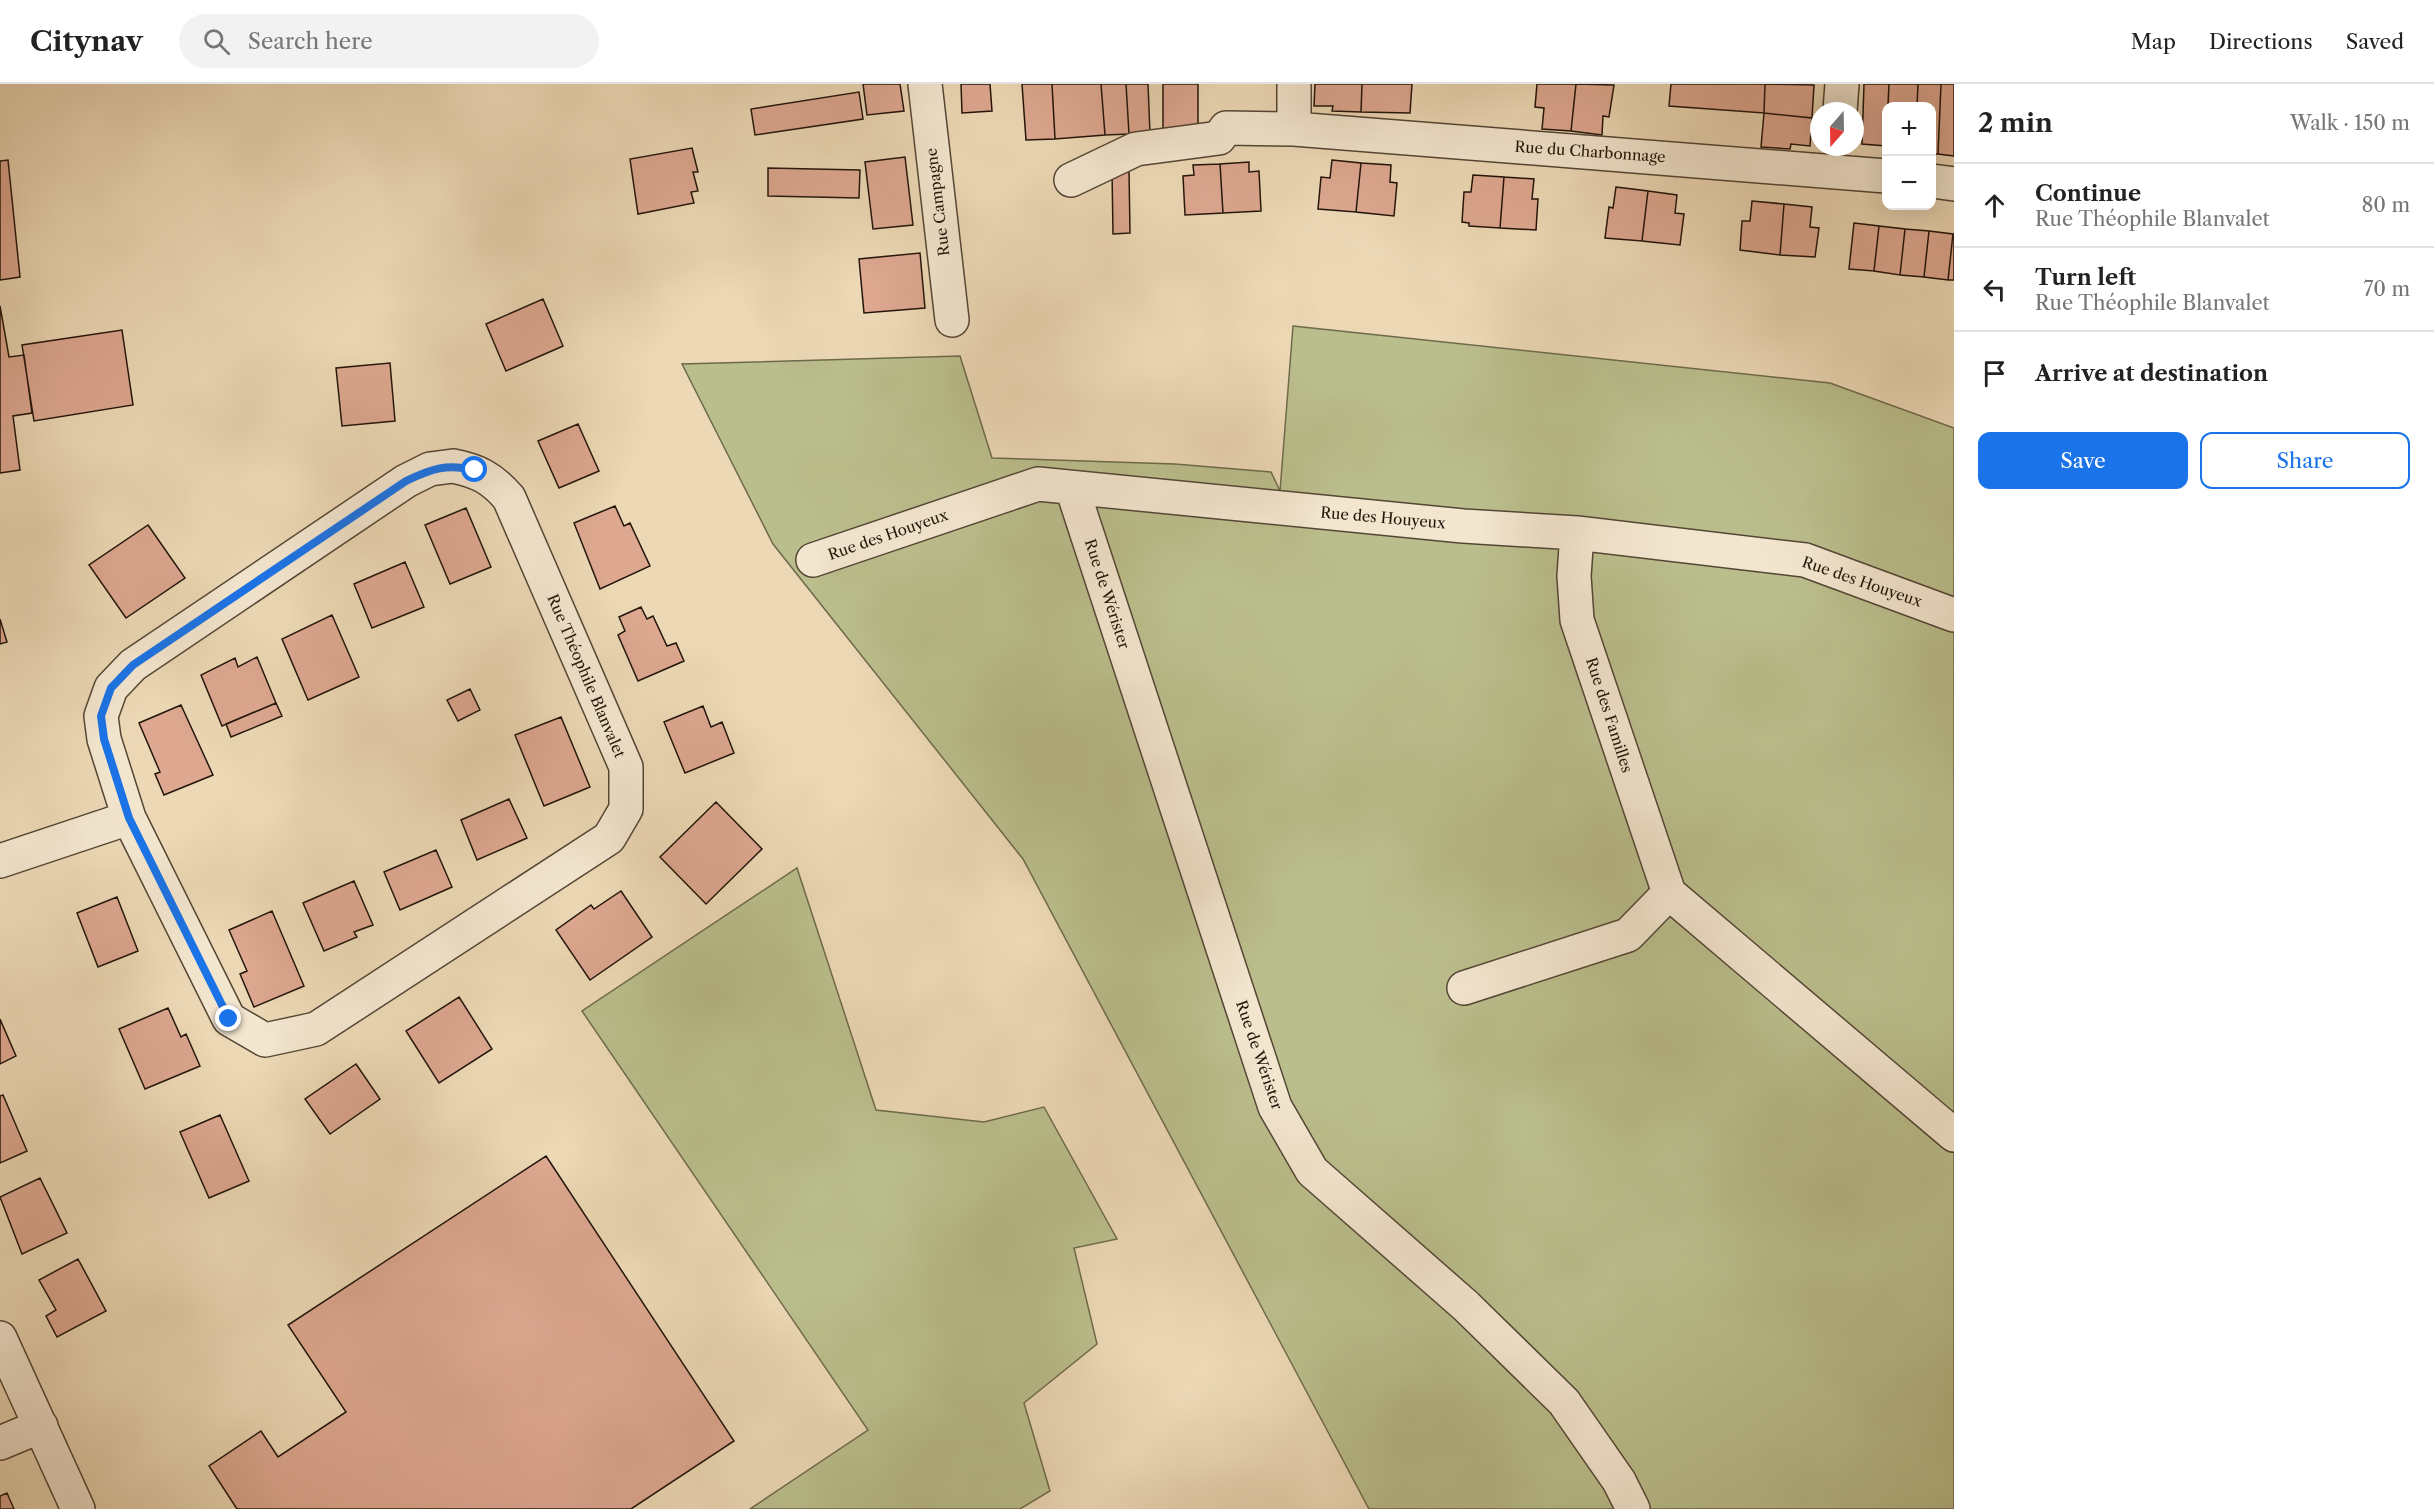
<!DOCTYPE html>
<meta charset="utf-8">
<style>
:root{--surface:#fff;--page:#f2f2f2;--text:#222;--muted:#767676;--line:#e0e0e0;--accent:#1a73e8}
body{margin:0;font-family:"Libre Caslon Text",serif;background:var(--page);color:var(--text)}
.controls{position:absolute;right:18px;top:18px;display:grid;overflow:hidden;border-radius:12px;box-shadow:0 6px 24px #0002}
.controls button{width:54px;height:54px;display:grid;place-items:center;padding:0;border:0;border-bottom:2px solid var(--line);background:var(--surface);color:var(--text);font:30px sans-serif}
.compass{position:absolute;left:1810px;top:18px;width:54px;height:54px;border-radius:50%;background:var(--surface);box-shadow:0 6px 24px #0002;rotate:200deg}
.stop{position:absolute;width:18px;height:18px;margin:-14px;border:4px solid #1a73e8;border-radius:50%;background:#fff}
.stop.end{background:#1a73e8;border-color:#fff;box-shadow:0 2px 6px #0008}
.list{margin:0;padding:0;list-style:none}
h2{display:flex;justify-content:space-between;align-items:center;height:78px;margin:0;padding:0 24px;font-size:26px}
h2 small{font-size:20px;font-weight:400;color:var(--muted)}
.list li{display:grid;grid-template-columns:39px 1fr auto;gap:18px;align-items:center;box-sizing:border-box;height:84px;padding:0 24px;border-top:2px solid var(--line)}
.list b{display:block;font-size:22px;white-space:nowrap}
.list p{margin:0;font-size:20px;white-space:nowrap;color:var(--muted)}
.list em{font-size:20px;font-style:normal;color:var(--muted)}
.actions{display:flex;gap:12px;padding:18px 24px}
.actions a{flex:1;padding:14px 0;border:2px solid var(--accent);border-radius:12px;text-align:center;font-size:21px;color:var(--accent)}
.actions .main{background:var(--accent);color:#fff}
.icon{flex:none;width:33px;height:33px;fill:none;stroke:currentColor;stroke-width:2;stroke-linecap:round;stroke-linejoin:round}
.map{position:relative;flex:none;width:1954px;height:1425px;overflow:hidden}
header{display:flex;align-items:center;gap:36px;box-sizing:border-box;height:84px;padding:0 30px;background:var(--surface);border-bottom:2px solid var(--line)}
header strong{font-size:28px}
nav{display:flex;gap:33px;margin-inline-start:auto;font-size:21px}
.search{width:420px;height:54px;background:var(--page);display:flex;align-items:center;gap:15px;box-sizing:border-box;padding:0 21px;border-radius:33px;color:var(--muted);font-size:22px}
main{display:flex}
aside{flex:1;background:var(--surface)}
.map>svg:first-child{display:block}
.green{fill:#babe8c;stroke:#6e6a4b;stroke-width:1.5}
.building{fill:#dda790;stroke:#22150a;stroke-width:1.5}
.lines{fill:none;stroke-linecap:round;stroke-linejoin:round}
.minor-casing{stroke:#544635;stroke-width:36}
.minor{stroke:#f3e6cf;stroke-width:33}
.route{stroke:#1a73e8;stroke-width:8}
.labels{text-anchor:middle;stroke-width:6;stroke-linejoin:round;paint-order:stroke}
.street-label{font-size:15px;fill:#22150a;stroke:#f3e6cf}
</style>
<header>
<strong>Citynav</strong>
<div class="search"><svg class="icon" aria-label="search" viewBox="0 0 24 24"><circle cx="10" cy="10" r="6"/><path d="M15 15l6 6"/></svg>Search here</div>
<nav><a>Map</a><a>Directions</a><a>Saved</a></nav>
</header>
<main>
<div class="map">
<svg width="1954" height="1425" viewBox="0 0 1954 1425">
<rect width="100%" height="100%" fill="#ecd8b5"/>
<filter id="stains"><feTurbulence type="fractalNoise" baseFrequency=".00333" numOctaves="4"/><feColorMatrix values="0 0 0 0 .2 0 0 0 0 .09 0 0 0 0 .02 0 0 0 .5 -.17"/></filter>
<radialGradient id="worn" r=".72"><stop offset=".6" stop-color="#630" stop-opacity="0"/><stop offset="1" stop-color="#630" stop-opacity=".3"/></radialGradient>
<path class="green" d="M1293 242 1830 299 1954 344V1425H1369L1023 775 773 460 682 280 960 272 992 374 1175 380 1271 388 1280 407Z
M797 784 876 1026 984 1038 1044 1023 1117 1155 1074 1164 1097 1260 1024 1319 1050 1407 1020 1425H750L868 1346 582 927Z"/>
<path class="building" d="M863 0H900L904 27 867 31Z
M961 0H990L992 27 962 29Z
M1022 0H1052L1055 55 1026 56Z
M1052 0H1101L1105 51 1055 55Z
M1101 0H1126L1129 50 1105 51Z
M1126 0H1148L1150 49 1129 50Z
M1163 0H1198V47H1163Z
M1315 0H1362L1361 28 1332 27 1333 22H1314Z
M1362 0H1412L1410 29 1361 28Z
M1537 0H1576L1571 47 1542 45 1544 24 1535 23Z
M1576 0 1614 1 1609 33 1603 32 1602 51 1571 47Z
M1671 0H1765L1764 29 1669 22Z
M1765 0 1814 1 1812 34 1764 29Z
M1864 0H1889L1886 62 1862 60Z
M1889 0H1918L1917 22H1888Z
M1918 0H1941L1938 70H1932V22H1917Z
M1941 0H1954V72L1938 70Z
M859 8 863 35 755 51 751 25Z
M1764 29 1812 34 1810 62 1791 60 1790 65 1761 63Z
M692 64 698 88H693L698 107 691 108 694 119 638 130 630 75Z
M905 73 913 141 873 145 865 78Z
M8 76 20 193 0 196V77Z
M1332 76 1361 79 1356 128 1318 125 1321 93 1330 94Z
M1249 78V88L1259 87 1261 127 1223 129 1220 80Z
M1361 79 1391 81 1390 98 1397 99 1394 132 1356 128Z
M1220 80 1223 129 1185 131 1183 92 1194 91 1193 81Z
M768 84 860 86 859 114 768 112Z
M1129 86 1130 149 1113 150 1112 87Z
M1473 91 1504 93 1500 144 1469 142V139L1462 138 1464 108H1471Z
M1504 93 1534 95 1532 115H1538L1536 146 1500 144Z
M1616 103 1648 107 1642 157 1605 154 1609 123 1613 124Z
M1648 107 1677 111 1675 129 1684 130 1680 161 1642 157Z
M1752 117 1784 120 1780 171 1740 166 1742 137H1750Z
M1784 120 1812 123 1810 143 1819 144 1815 173 1780 171Z
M1854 139 1879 142 1874 187 1849 185Z
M1879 142 1905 145 1900 191 1874 187Z
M1905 145 1929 147 1924 193 1900 191Z
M1929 147 1953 150 1948 196 1924 193Z
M1953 150H1954V196H1948Z
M920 169 925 224 864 229 859 175Z
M543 215 563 262 506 287 486 240Z
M0 222 9 273 24 271 32 329 13 332 20 386 0 389Z
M122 246 133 321 34 337 22 261Z
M390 279 395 337 342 342 336 284Z
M578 340 599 387 559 404 538 357Z
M615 422 624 442 630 439 650 482 600 505 574 439Z
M466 424 491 483 450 500 425 441Z
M148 441 185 494 126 534 89 481Z
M405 478 424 523 372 544 354 500Z
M641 523 647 535 653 532 667 562 676 559 684 577 638 597 618 551 625 547 619 533Z
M332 531 359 593 308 616 282 555Z
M0 535 7 558 0 560Z
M257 573 276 619 222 642 201 591 235 574 238 583Z
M470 605 480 626 458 637 447 616Z
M276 619 282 632 231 653 226 640Z
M181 621 213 691 164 711 155 690 160 688 139 639Z
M703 622 711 643 722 638 734 669 685 689 664 638Z
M561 633 590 703 544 722 515 651Z
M509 715 527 754 477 776 461 736Z
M716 718 762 765 706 820 660 773Z
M436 766 452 803 400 826 384 788Z
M354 797 373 841 354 848 357 853 324 867 303 819Z
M621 807 652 853 590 896 556 846 591 821 594 825Z
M117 813 138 867 98 883 77 829Z
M272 827 304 902 254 923 240 890 247 887 229 846Z
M459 913 492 965 439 999 406 947Z
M168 924 181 953 186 950 200 982 145 1005 119 945Z
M0 935 16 972 0 980Z
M356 980 380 1015 330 1050 305 1015Z
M3 1011 27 1067 0 1079V1012Z
M220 1031 249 1097 209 1114 180 1048Z
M546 1072 734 1357 631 1425H237L209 1382 261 1347 278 1373 346 1328 288 1241Z
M40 1094 67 1149 22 1170 0 1113Z
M78 1175 106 1227 57 1253 46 1232 56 1226 39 1196Z
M7 1409 14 1425H0V1412Z"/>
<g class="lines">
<defs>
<path id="minor" d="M925 0 952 236
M1840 27 1842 0
M1294 45V0
M1071 96 1136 65 1219 54 1226 44 1294 45 1886 92
M1932 97 1954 100
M453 382C478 387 492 394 509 414L626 683V725L609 754 316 945 265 956 229 935 129 734 104 655 101 632 111 604 133 581 406 397 430 385Z
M1072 404 1275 1023 1312 1087 1466 1222 1564 1318 1619 1397 1633 1425
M1577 449 1574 492 1577 536 1669 809 1954 1051
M813 476 1038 400 1463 442 1577 449 1805 476 1954 531
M0 777 129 734
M1464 904 1628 851 1669 809
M0 1254 78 1425
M0 1359 41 1342"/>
</defs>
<use href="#minor" class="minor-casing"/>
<use href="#minor" class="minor"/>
</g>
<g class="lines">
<path class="route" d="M229 935 129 734 104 655 101 632 111 604 133 581 406 397C433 384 446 380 475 386"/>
</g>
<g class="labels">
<g class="street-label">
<text transform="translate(1590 68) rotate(4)" y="5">Rue du Charbonnage</text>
<text transform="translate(938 118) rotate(-97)" y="5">Rue Campagne</text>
<text transform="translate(1383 434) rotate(5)" y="5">Rue des Houyeux</text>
<text transform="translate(888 451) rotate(-19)" y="5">Rue des Houyeux</text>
<text transform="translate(1862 498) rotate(19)" y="5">Rue des Houyeux</text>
<text transform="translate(1107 510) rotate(72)" y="5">Rue de Wérister</text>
<text transform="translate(586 592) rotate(67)" y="5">Rue Théophile Blanvalet</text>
<text transform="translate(1609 631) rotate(72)" y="5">Rue des Familles</text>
<text transform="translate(1259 971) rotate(71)" y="5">Rue de Wérister</text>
</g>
</g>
<rect width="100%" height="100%" filter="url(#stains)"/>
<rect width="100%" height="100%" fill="url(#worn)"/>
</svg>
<div class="controls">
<button>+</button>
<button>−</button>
</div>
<svg class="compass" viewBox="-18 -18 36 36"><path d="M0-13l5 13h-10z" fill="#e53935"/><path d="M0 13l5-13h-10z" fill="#767676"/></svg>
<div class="stop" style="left:475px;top:386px"></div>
<div class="stop end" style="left:229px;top:935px"></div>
</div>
<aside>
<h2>2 min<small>Walk · 150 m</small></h2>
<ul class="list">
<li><svg class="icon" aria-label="ahead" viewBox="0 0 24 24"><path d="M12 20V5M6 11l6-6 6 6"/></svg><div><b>Continue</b><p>Rue Théophile Blanvalet</p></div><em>80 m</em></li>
<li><svg class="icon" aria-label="left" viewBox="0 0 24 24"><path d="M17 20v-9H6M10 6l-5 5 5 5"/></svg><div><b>Turn left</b><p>Rue Théophile Blanvalet</p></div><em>70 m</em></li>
<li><svg class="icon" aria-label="arrive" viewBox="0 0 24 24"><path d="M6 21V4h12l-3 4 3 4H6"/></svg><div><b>Arrive at destination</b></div></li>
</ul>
<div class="actions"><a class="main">Save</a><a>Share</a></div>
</aside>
</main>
